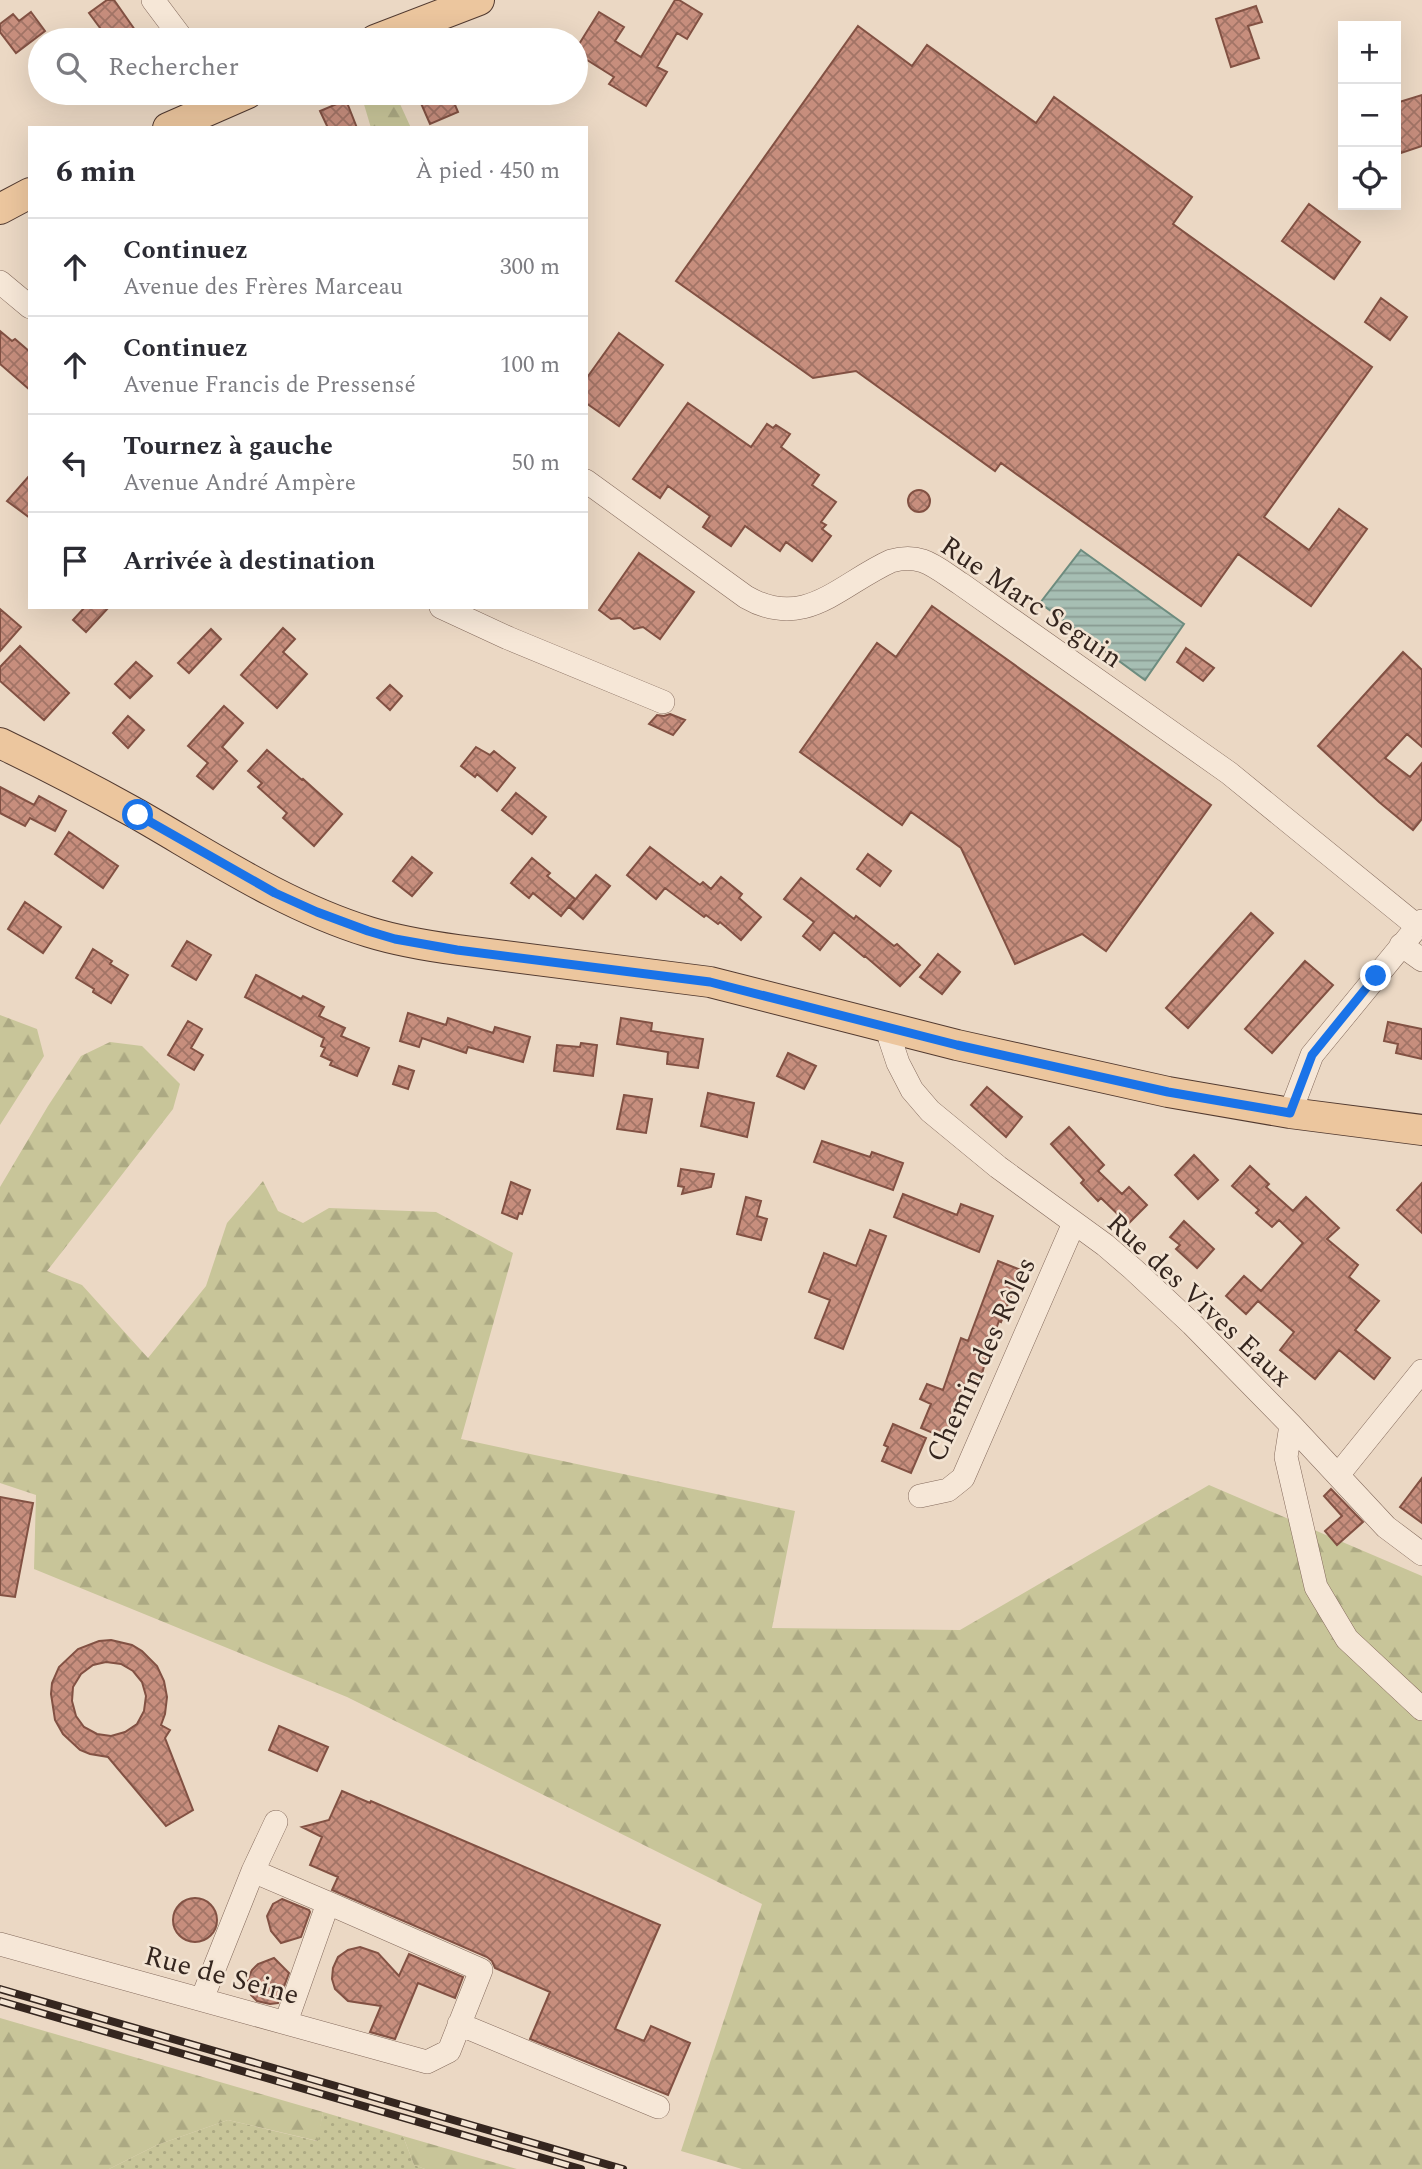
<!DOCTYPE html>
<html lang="fr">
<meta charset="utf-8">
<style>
:root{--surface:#fff;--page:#f2f2f3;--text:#2b2b33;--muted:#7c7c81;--line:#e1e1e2}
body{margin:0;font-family:Spectral,serif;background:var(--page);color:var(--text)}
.controls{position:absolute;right:21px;top:21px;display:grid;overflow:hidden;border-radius:0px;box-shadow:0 7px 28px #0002}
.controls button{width:63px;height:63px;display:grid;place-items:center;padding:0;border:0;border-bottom:2px solid var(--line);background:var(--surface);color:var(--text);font:35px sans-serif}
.stop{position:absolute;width:21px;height:21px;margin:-16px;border:5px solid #1a73e8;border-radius:50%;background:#fff}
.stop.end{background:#1a73e8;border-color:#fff;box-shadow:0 2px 7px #0008}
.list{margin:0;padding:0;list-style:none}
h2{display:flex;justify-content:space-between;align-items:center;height:91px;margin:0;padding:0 28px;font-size:30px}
h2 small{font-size:23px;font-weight:400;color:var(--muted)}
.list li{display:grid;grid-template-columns:46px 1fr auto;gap:21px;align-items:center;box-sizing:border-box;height:98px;padding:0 28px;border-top:2px solid var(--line)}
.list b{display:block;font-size:26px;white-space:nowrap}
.list p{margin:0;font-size:23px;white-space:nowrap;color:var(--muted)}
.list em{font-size:23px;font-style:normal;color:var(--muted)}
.icon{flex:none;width:38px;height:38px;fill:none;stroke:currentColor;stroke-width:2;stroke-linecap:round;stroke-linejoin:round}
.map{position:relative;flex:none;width:1422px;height:2169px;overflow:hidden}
.search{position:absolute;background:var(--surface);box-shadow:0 7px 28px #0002;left:28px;top:28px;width:560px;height:77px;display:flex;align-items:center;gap:18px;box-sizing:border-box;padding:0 24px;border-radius:38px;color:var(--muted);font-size:26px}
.panel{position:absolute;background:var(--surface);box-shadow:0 7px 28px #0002;left:28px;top:126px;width:560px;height:483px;border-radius:0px}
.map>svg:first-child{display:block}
.grass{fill:url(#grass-dots)}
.forest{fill:url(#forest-firs)}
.water{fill:url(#water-rules);stroke:#6d8c7f;stroke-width:2}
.building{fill:url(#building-cross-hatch);stroke:#825143;stroke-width:2;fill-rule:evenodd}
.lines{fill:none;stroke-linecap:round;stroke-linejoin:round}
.minor-casing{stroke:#846a5c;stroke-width:24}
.major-casing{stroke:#523a30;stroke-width:32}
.minor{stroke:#f6e7d7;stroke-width:23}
.major{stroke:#ecc69e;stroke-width:30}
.rail-casing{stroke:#35261f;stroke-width:8}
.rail{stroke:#f3e4d3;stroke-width:5;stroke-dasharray:16;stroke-linecap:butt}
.route{stroke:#1a73e8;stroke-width:9}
.labels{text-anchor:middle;stroke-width:5;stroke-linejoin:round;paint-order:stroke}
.street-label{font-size:28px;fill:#35261f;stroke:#f3e4d3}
</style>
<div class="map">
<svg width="1422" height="2169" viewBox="0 0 1422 2169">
<defs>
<pattern id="grass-dots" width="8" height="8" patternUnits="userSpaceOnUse" patternTransform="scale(1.75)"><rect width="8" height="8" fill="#c8c599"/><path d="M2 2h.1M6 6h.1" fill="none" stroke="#aca983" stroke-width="1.8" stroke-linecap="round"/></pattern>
<pattern id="forest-firs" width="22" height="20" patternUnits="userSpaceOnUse" patternTransform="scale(1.75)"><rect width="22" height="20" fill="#c8c599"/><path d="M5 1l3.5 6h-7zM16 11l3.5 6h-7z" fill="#aca983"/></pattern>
<pattern id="water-rules" width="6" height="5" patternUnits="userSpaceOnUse" patternTransform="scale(1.75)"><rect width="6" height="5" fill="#a6beb3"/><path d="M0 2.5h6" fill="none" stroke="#889a91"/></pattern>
<pattern id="building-cross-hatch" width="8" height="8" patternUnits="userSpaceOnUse" patternTransform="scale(1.75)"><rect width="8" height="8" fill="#c78e7d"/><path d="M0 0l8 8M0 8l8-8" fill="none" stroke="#a27466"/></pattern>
</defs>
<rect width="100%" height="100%" fill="#ebd8c4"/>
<path class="grass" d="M323 2112 403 2136 414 2165 425 2169H109L157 2145 228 2120 317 2141Z"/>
<path class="forest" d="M395 93 411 128H371L363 101Z
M0 1015 37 1029 44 1056 0 1125Z
M110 1042 142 1046 180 1084 173 1109 47 1271 82 1285 148 1358 206 1286 227 1223 263 1181 278 1211 303 1223 329 1208 436 1212 513 1253 461 1439 795 1511 772 1628 960 1630 1209 1485 1422 1576V2169H742L681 2151 762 1904 347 1697 34 1569 36 1495 0 1483V1187L48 1106 81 1056Z
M0 2018 323 2112 318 2141 228 2120 157 2145 109 2169H0Z
M403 2136 517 2169H425L414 2165Z"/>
<path class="water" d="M1081 550 1184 624 1145 680 1040 603Z"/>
<path class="building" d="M107 0H114L142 40H109L89 13Z
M675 0H679L702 14 687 39 677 33 657 67 667 72 646 106 609 84 614 77 576 53V49L599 12 624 27 615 41 641 57Z
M1256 6 1262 22 1248 26 1259 58 1231 67 1216 19Z
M31 12 45 31 16 53 0 32V24L13 14 19 21Z
M858 26 912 66 927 45 1036 123 1054 97 1192 197 1173 224 1372 367 1264 517 1309 550 1339 509 1367 529 1311 606 1238 554 1201 606 1001 463 995 471 856 371 813 378 676 281Z
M429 93H450L458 112 430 124 420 101 431 97Z
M1422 95V146L1401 153 1396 137V103Z
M346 100 357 128H328L320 111Z
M1309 204 1360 242 1334 279 1282 241Z
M1381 298 1407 317 1390 340 1365 322Z
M0 331 12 341 15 339 30 352V390L0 364Z
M619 333 663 365 619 426 586 403V379Z
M688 403 751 447 767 424 773 428 776 425 790 434 781 447 819 475 812 485 836 502 821 522 826 525 822 529 831 536 812 561 786 542 780 551 745 526 731 546 703 527 710 516 668 486 660 498 633 479Z
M30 475V518L7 501Z
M908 501a11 11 0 1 1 22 0a11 11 0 1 1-22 0Z
M639 553 694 592 660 639 643 627 634 629 620 618 611 619 599 610Z
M932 606 1211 805 1106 951 1082 934 1015 964 961 848 911 812 902 825 800 752 877 643 896 657Z
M85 607H109L86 632 73 620Z
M0 609 21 627 0 651Z
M283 628 295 639 283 652 307 674 277 708 241 675Z
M211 629 221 639 189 673 178 663Z
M20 646 69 693 44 720 0 681V667Z
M1186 648 1214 668 1203 681 1177 662Z
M1403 652 1422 670V747L1407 734 1385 758 1410 777 1422 763V819L1413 830 1379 802 1318 746Z
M136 662 152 676 130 698 115 684Z
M390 685 402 696 390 710 377 698Z
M224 706 243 723 222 747 237 761 213 789 197 776 208 763 188 746Z
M670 714 685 720 673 735 649 724 657 715 664 716Z
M128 716 144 730 128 748 113 733Z
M476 747 490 755 494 751 515 768 497 791 477 774 475 777 461 766Z
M267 750 302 780 303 779 342 814 314 846 283 818 287 813 258 787 262 783 248 771Z
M0 787 34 805 39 796 66 811 55 831 30 818 25 826 0 813Z
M516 793 546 817 532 834 502 810Z
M69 832 118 866 103 888 55 854Z
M650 847 700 885 703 882 711 889 721 877 742 894 739 898 761 917 741 940 720 922 718 924 706 915 704 917 665 888 656 899 627 875Z
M868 854 891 871 880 886 857 869Z
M412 857 432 873 412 896 393 881Z
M532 858 550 873 547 876 575 899 561 916 533 893 529 898 511 883Z
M596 875 610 886 583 919 569 907Z
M801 878 854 919 856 916 894 946 897 944 920 965 900 986 865 956 864 957 834 932 820 950 803 936 814 922 784 899Z
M25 902 61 927 43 953 8 929Z
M1251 913 1273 933 1188 1028 1166 1008Z
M187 941 211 955 196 980 172 966Z
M93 949 112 961 110 964 128 975 111 1003 93 992 94 989 76 978Z
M938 954 960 972 942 994 920 977Z
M1305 961 1333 985 1272 1053 1245 1029Z
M256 975 301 999 303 996 324 1007 319 1016 345 1028 341 1036 369 1048 357 1076 330 1065 332 1061 321 1056 325 1048 321 1046 324 1038 245 997Z
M408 1013 446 1025 448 1018 493 1033 495 1027 530 1037 523 1062 468 1047 466 1053 422 1038 419 1047 400 1041Z
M621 1018 652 1023 651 1031 703 1039 698 1068 667 1064 668 1052 617 1044Z
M188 1021 202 1029 191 1048 203 1055 194 1070 168 1055Z
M1388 1022 1422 1029V1059L1396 1053 1398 1044 1384 1041Z
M581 1043 597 1045 593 1076 554 1071 557 1045 580 1047Z
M788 1053 816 1066 804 1089 777 1076Z
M399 1066 414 1071 408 1089 393 1084Z
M987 1087 1022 1117 1006 1137 971 1105Z
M708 1093 754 1103 747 1137 701 1126Z
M624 1095 652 1099 646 1133 617 1129Z
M1069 1127 1104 1165 1098 1171 1122 1194 1129 1187 1147 1205 1128 1224 1101 1198 1098 1201 1081 1183 1084 1180 1051 1144Z
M822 1141 870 1157 872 1152 903 1163 893 1190 814 1162Z
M1194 1155 1218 1180 1198 1199 1175 1175Z
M1250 1166 1269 1184 1266 1187 1293 1211 1306 1197 1339 1228 1327 1239 1358 1265 1349 1277 1379 1301 1355 1330 1390 1358 1374 1379 1339 1350 1315 1379 1280 1350 1294 1332 1258 1301 1246 1314 1226 1296 1244 1276 1261 1291 1303 1243 1279 1220 1272 1227 1256 1213 1259 1210 1232 1186Z
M681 1169 714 1174 711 1187 682 1194 684 1187 678 1186Z
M511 1182 530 1190 522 1214 519 1213 517 1219 502 1213Z
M1422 1183V1233L1397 1210Z
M903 1194 957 1215 961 1204 993 1216 979 1252 894 1217Z
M746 1197 761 1201 757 1216 767 1219 761 1240 737 1234Z
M1184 1221 1214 1249 1197 1268 1176 1249 1180 1245 1170 1237Z
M870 1230 886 1236 843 1349 815 1338 830 1300 809 1292 824 1253 856 1266Z
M998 1261 1021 1270 1001 1322 999 1321 989 1348 979 1385 968 1381 945 1438 921 1428 931 1404 920 1399 927 1384 943 1390 961 1338 968 1341Z
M893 1424 926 1438 911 1473 882 1461 888 1447 884 1445Z
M1422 1478V1523L1400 1507Z
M1331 1489 1363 1522 1337 1545 1325 1531 1342 1516 1324 1496Z
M0 1497 33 1503 15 1597 0 1595Z
M111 1640 132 1645 142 1651 157 1666 164 1681 167 1697 165 1714 161 1725 170 1730 165 1738 193 1810 166 1826 108 1757 90 1754 80 1750 63 1734 55 1720 51 1694 52 1683 59 1667 78 1649 99 1641ZM106 1662 121 1664 133 1671 142 1682 146 1696 144 1711 137 1724 125 1732 111 1736 97 1734 84 1727 76 1716 72 1701 73 1687 81 1674 93 1665Z
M279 1726 328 1747 317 1771 269 1750Z
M342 1791 370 1803 371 1801 660 1925 615 2029 644 2041 651 2026 690 2043 668 2095 530 2039 550 1992 495 1968 492 1961 487 1957 332 1890 338 1877 310 1865 322 1837 302 1827 329 1820Z
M173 1920a22 22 0 1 1 44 0a22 22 0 1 1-44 0Z
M282 1899 309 1910 310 1912 301 1937 281 1943 271 1931 267 1916 273 1904Z
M360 1947 378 1953 399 1976 409 1954 463 1977 455 1998 418 1983 395 2039 370 2032 381 2006 348 2001 335 1989 332 1979 333 1968 338 1957 348 1950Z
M274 1958 289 1973 278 2003 270 2004 257 2001 251 1995 248 1987V1978L252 1970 258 1964Z"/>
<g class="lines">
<defs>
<path id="minor" d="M153 0 183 40
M0 282 30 307
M586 481 746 597C805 631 840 584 891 561 922 552 936 568 961 584L1229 773 1417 926
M441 607 508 638 663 702
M1401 945 1422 960
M892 1028 890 1039 898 1063 912 1090 930 1111 998 1167 1105 1245 1133 1269 1192 1324 1291 1425 1386 1527 1422 1554
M1290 1113 1312 1055 1422 921
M1291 1425 1286 1457 1316 1587 1347 1639 1422 1709
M1338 1475 1422 1371
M920 1496 948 1490 963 1478 1074 1223
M253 1871 328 1903 286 2022
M0 1944 427 2062 449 2051 481 1970 328 1903
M202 1999 253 1871 276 1822
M459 2024 658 2107"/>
<path id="major" d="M375 40 479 0
M168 128 248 93
M0 209 30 193
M0 743C46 765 92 789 137 814 212 857 285 906 369 932 398 941 428 946 458 950L710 982 957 1045 1168 1092 1290 1113 1422 1130"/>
</defs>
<use href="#minor" class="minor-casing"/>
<use href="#major" class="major-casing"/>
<use href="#minor" class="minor"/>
<use href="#major" class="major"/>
<defs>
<path id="rail" d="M0 1989 623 2169
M0 2001 581 2169"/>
</defs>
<use href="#rail" class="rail-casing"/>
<use href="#rail" class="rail"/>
</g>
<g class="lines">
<path class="route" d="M138 815 275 893 317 912 368 931 395 939 457 950 710 982 957 1045 1168 1092 1290 1113 1312 1055 1376 976"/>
</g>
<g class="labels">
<g class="street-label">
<text transform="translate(1032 601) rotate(34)" y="10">Rue Marc Seguin</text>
<text transform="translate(1200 1299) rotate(43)" y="10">Rue des Vives Eaux</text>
<text transform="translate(980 1359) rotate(-65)" y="10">Chemin des Rôles</text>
<text transform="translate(222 1974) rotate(15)" y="10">Rue de Seine</text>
</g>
</g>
</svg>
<div class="controls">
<button>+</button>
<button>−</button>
<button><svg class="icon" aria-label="locate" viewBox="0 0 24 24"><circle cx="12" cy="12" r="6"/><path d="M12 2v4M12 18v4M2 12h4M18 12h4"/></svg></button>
</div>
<div class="stop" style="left:138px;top:815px"></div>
<div class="stop end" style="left:1376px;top:976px"></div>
<div class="search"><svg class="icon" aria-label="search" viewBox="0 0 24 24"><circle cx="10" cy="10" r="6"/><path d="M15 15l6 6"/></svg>Rechercher</div>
<section class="panel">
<h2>6 min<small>À pied · 450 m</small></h2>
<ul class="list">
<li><svg class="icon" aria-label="ahead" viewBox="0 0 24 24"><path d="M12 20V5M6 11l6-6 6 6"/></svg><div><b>Continuez</b><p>Avenue des Frères Marceau</p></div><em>300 m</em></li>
<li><svg class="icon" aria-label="ahead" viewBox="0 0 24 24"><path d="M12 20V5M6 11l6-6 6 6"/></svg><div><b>Continuez</b><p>Avenue Francis de Pressensé</p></div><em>100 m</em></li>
<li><svg class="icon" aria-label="left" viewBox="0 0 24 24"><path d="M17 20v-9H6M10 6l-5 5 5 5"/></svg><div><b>Tournez à gauche</b><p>Avenue André Ampère</p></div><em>50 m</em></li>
<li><svg class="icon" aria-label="arrive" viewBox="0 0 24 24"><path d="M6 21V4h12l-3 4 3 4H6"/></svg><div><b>Arrivée à destination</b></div></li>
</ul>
</section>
</div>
